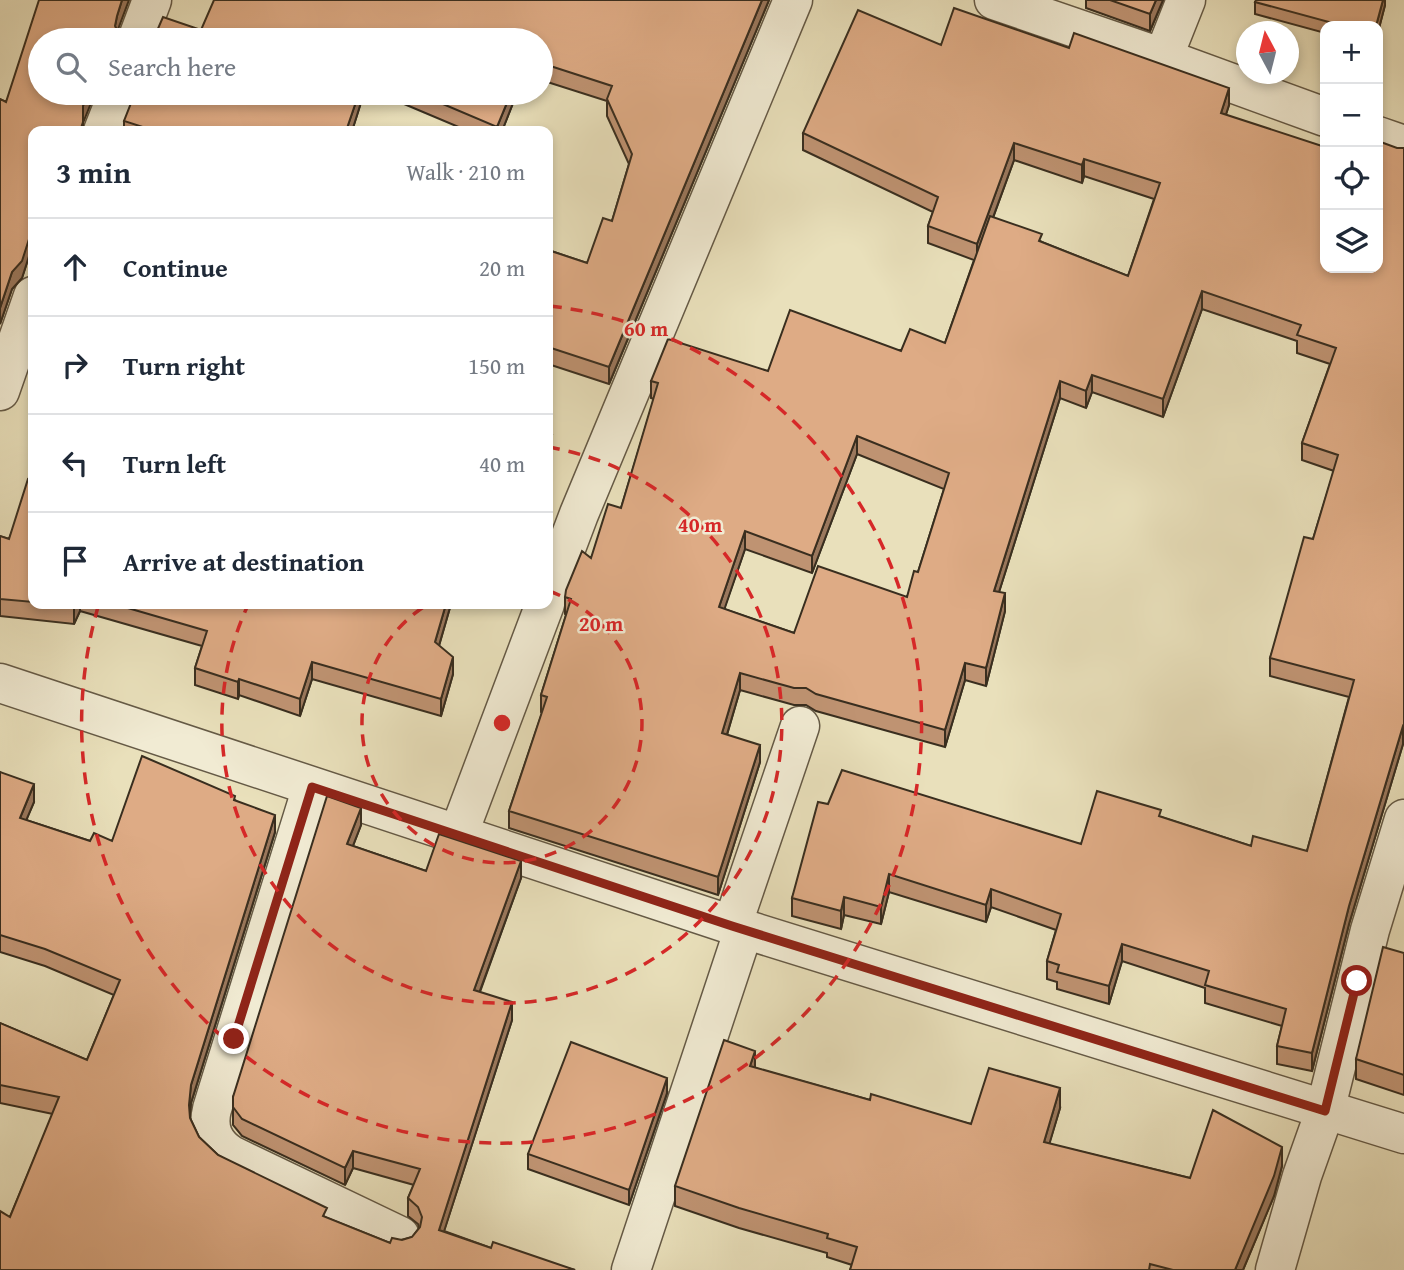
<!DOCTYPE html>
<meta charset="utf-8">
<style>
:root{--surface:#fff;--page:#f2f2f3;--text:#1f2937;--muted:#747a83;--line:#e0e1e3}
body{margin:0;font-family:"Gentium Book Plus",serif;background:var(--page);color:var(--text)}
.controls{position:absolute;right:21px;top:21px;display:grid;overflow:hidden;border-radius:14px;box-shadow:0 4px 10px #0003}
.controls button{width:63px;height:63px;display:grid;place-items:center;padding:0;border:0;border-bottom:2px solid var(--line);background:var(--surface);color:var(--text);font:35px sans-serif}
.compass{position:absolute;left:1236px;top:21px;width:63px;height:63px;border-radius:50%;background:var(--surface);box-shadow:0 4px 10px #0003;rotate:353deg}
.stop{position:absolute;width:21px;height:21px;margin:-16px;border:5px solid #8f2418;border-radius:50%;background:#fff}
.stop.end{background:#8f2418;border-color:#fff;box-shadow:0 2px 7px #0008}
.list{margin:0;padding:0;list-style:none}
h2{display:flex;justify-content:space-between;align-items:center;height:91px;margin:0;padding:0 28px;font-size:30px}
h2 small{font-size:23px;font-weight:400;color:var(--muted)}
.list li{display:grid;grid-template-columns:46px 1fr auto;gap:21px;align-items:center;box-sizing:border-box;height:98px;padding:0 28px;border-top:2px solid var(--line)}
.list b{display:block;font-size:26px;white-space:nowrap}
.list em{font-size:23px;font-style:normal;color:var(--muted)}
.icon{flex:none;width:38px;height:38px;fill:none;stroke:currentColor;stroke-width:2;stroke-linecap:round;stroke-linejoin:round}
.map{position:relative;flex:none;width:1404px;height:1270px;overflow:hidden}
.search{position:absolute;background:var(--surface);box-shadow:0 4px 10px #0003;left:28px;top:28px;width:525px;height:77px;display:flex;align-items:center;gap:18px;box-sizing:border-box;padding:0 24px;border-radius:38px;color:var(--muted);font-size:26px}
.panel{position:absolute;background:var(--surface);box-shadow:0 4px 10px #0003;left:28px;top:126px;width:525px;height:483px;border-radius:14px}
.map>svg:first-child{display:block}
.lines{fill:none;stroke-linecap:round;stroke-linejoin:round}
.minor-casing{stroke:#655a46;stroke-width:41}
.tertiary-casing{stroke:#655a46;stroke-width:41}
.minor{stroke:#f1ebd3;stroke-width:38}
.tertiary{stroke:#f1ebd3;stroke-width:38}
.wall{fill:#bf9372;stroke:#392e1f;stroke-width:2;fill-rule:evenodd}
.shaded-wall{fill:#9b785d;stroke:#392e1f;stroke-width:2}
.building{fill:#deab85;stroke:#392e1f;stroke-width:2;fill-rule:evenodd}
.route{stroke:#8f2418;stroke-width:9}
.ring{fill:none;stroke:#d62828;stroke-width:3.5;stroke-dasharray:12 9}
.centre{fill:#d62828;stroke:#f1ebd3;stroke-width:3.5}
.ring-label{font-size:21px;text-anchor:middle;font-weight:bold;fill:#d62828;stroke:#f1ebd3;stroke-width:5;stroke-linejoin:round;paint-order:stroke}
</style>
<div class="map">
<svg width="1404" height="1270" viewBox="0 0 1404 1270">
<rect width="100%" height="100%" fill="#e9e0bb"/>
<filter id="stains"><feTurbulence type="fractalNoise" baseFrequency=".00286" numOctaves="4"/><feColorMatrix values="0 0 0 0 .2 0 0 0 0 .09 0 0 0 0 .02 0 0 0 .5 -.17"/></filter>
<radialGradient id="worn" r=".72"><stop offset=".6" stop-color="#630" stop-opacity="0"/><stop offset="1" stop-color="#630" stop-opacity=".3"/></radialGradient>
<g class="lines">
<defs>
<path id="minor" d="M994 0 1163 58 1325 117
M137 40 152 0
M1163 58 1186 0
M103 131 118 93
M1378 136 1404 145
M0 391 33 296
M548 596 579 514 793 0
M312 787 212 1109C207 1129 214 1144 231 1155L400 1236
M458 835 545 604
M732 926 800 726
M631 1270 744 929
M1275 1270 1302 1176 1325 1111 1370 930 1404 819"/>
<path id="tertiary" d="M0 683 744 929 1404 1134"/>
</defs>
<use href="#minor" class="minor-casing"/>
<use href="#tertiary" class="tertiary-casing"/>
<use href="#minor" class="minor"/>
<use href="#tertiary" class="tertiary"/>
</g>
<path class="wall" d="M769 0 609 384 548 364V250L587 263 612 221 629 164 607 116V101L541 80V40L201 30Z
M1086 0H1163L1150 31 1086 8Z
M1385 0V5L1378 32V26H1325V33L1255 14V2Z
M40 40 83 121V131H33V251L31 250 22 278 12 289 0 324V99L6 102Z
M941 45 1229 105 1226 114 1325 268 1397 148H1404V744H1403L1349 924 1312 1071 1277 1064V1046L1282 1026 1205 1003V988L1122 961 1109 1004 1057 989V982L1047 979V961L1056 930 991 907 986 922 889 892 881 924 844 915 841 929 792 916V898L828 804 1081 844 1161 817 1251 846 1307 851 1349 697 1270 676V658L1313 539 1334 471 1302 460V443L1330 364 1297 353V341L1202 309 1163 417 1092 392 1086 408 1060 398 999 592 1005 611 986 686 965 680 945 747 816 711 806 705H794L740 690 727 735 760 762 718 895 509 828V811L542 713 541 712V695L566 615 565 614V597L591 558 621 508 654 399 651 398V381L768 371 945 343 974 260 928 243V226L933 212 803 150V133ZM1014 160 1082 183 1084 176 1154 199 1128 276 1042 242 993 218ZM857 454 944 489 918 572 907 597 794 633 724 609 745 549 812 573Z
M364 93 352 131H124V121Z
M378 93H517L502 131H468Z
M33 480V604H451L439 646 453 674 441 716 312 679 300 716 239 695 238 699 195 685V668L202 646 80 611 74 624 0 616V536L9 539Z
M0 772 34 802 26 820 90 841H112L235 800 275 832 191 1103 190 1113V1118L199 1137 218 1155 327 1218 390 1243 412 1237 419 1228 418 1224 408 1216V1198L414 1185 353 1168 345 1185 242 1136 233 1125V1097L361 825 353 846 426 871 521 878 480 992 512 1020 444 1231 491 1248 575 1270 10 1217 53 1114 0 1103V1023L87 1060 114 995 45 966 0 952Z
M1404 953V1095L1356 1079V1059Z
M755 1068 870 1100 971 1124 1060 1108 1049 1144 1190 1178 1282 1166 1274 1196 1243 1270H850L852 1265 827 1257V1253L739 1228 675 1206V1186Z
M667 1093 629 1205 528 1169V1154Z"/>
<path class="shaded-wall" d="M122 0H129L117 32 115 26 117 16Z
M762 0H769L609 384V367Z
M1156 0H1163L1150 31V14Z
M1383 0H1385V5L1378 32V26H1376Z
M1229 88V105L1221 130V113Z
M88 93H95L83 123V106Z
M359 93H364L352 131H346Z
M511 93H517L502 131H497V127Z
M1014 143V160L977 261V244Z
M1084 159V176L1082 183V165Z
M31 233V250L22 278 12 289 0 324V308L12 272Z
M1202 291V309L1163 417V399Z
M1092 375V392L1086 408V391Z
M1060 381V398L994 608V591Z
M552 435V452L548 464V448Z
M857 436V454L812 573V556Z
M745 531V549L719 625V607Z
M1005 593V611L986 686V668Z
M76 604H80V611L74 624V607Z
M446 604H451L435 659V642Z
M453 657V674L441 716V699Z
M312 662V679L300 716V699Z
M965 663V680L945 747V730Z
M740 673V690L722 751V733Z
M239 679V695L238 699V682Z
M1403 726V744L1349 924 1312 1071V1053L1349 906Z
M760 745V762L718 895V877Z
M34 784V802L20 835V818Z
M361 808V825L347 861V844Z
M275 815V832L191 1103 189 1122V1105L191 1085Z
M521 861V878L474 1007V990Z
M889 874V892L881 924V907Z
M991 889V907L986 922V905Z
M844 897V915L841 929V911Z
M1122 944V961L1109 1004V986Z
M512 1002V1020L439 1247V1230Z
M755 1051V1071L750 1066Z
M667 1078V1093L629 1205V1190Z
M1060 1088V1108L1044 1162V1142Z
M1282 1147V1166L1274 1196 1243 1270H1235Z
M353 1151V1168L345 1185V1168Z"/>
<path class="building" d="M39 0H122L117 16 115 26 120 37 125 40H40V93H88L83 106V122L80 131H33V234L31 233 22 261 12 272 0 308V99L6 102Z
M214 0H762L609 367 548 347V250L587 263 603 218 612 221 632 154 607 99 612 86 541 63V40H150L157 31 163 17 201 30Z
M1110 0H1156L1150 14Z
M1256 0H1383L1376 26H1340V25L1255 2Z
M954 8 1069 48 1074 33 1229 88 1221 113 1325 147V268H1378V141L1397 148H1404V727L1403 726 1349 906 1312 1053 1277 1046 1286 1009 1205 985 1209 971 1122 944 1109 986 1057 972 1059 965 1047 961 1061 914 991 889 986 905 889 874 881 907 844 897 841 911 792 898 818 802 828 804 842 770 1081 844 1097 791 1161 810 1159 816 1251 846 1253 836 1307 851 1354 680 1270 658 1304 537 1313 539 1338 455 1302 443 1336 348 1297 335 1301 325 1202 291 1163 399 1092 375 1086 391 1060 381 994 591 1005 593 986 668 965 663 945 730 816 694 806 688H794L740 673 722 733 760 745 718 877 509 811 547 697 541 695 571 599 565 597 566 590 582 551 591 558 608 504 621 508 658 383 651 381 668 339 768 371 790 310 901 351 910 329 945 343 990 216 1042 234 1039 241 1128 276 1160 183 1084 159 1082 165 1014 143 977 244 928 226 938 197 803 133 858 10 941 45ZM857 436 949 473 918 572 914 571 907 597 818 566 794 633 719 607 745 531 812 556Z
M135 93H359L346 131H155L124 121Z
M417 93H511L497 127Z
M548 434 552 435 548 448Z
M28 479 33 480V602L0 599V536L9 539Z
M45 604H76L74 607Z
M114 604H446L435 642 453 657 441 699 312 662 300 699 239 679 238 682 195 668 207 631Z
M142 756 235 796 234 800 275 815 191 1085 189 1105 190 1118 199 1137 218 1155 327 1208 323 1216 390 1243 392 1238 402 1240 412 1237 420 1227 422 1217 418 1207 408 1198 420 1169 353 1151 345 1168 242 1119 233 1107V1097L327 796 361 808 347 844 426 871 439 834 521 861 474 990 512 1002 439 1230 491 1248 493 1242 575 1270H0V1211L10 1217 59 1097 0 1085V1023L87 1060 120 980 45 949 0 935V772L34 784 20 818 90 841 94 833 112 841Z
M1383 947 1404 953V1075L1356 1059Z
M724 1040 755 1051 750 1066 870 1100 871 1094 971 1124 989 1068 1060 1088 1044 1142 1190 1178 1213 1110 1282 1147 1274 1176 1235 1270H1173L1150 1264 1149 1270H850L857 1247 827 1238 828 1234 739 1208 675 1186Z
M571 1042 667 1078 629 1190 528 1154Z"/>
<g class="lines">
<path class="route" d="M234 1039 312 787 732 926 1325 1111 1357 981"/>
</g>
<g class="ring">
<path d="M549 591A140 140 0 1 1 428 604"/>
<path d="M548 447A280 280 0 1 1 248 605"/>
<path d="M550 306A420 420 0 1 1 98 607"/>
</g>
<circle cx="502" cy="723" r="10" class="centre"/>
<g class="ring-label">
<text x="646" y="336">60 m</text>
<text x="700" y="532">40 m</text>
<text x="601" y="631">20 m</text>
</g>
<rect width="100%" height="100%" filter="url(#stains)"/>
<rect width="100%" height="100%" fill="url(#worn)"/>
</svg>
<div class="controls">
<button>+</button>
<button>−</button>
<button><svg class="icon" aria-label="locate" viewBox="0 0 24 24"><circle cx="12" cy="12" r="6"/><path d="M12 2v4M12 18v4M2 12h4M18 12h4"/></svg></button>
<button><svg class="icon" aria-label="layers" viewBox="0 0 24 24"><path d="M12 4l9 5-9 5-9-5zM3 14l9 5 9-5"/></svg></button>
</div>
<svg class="compass" viewBox="-18 -18 36 36"><path d="M0-13l5 13h-10z" fill="#e53935"/><path d="M0 13l5-13h-10z" fill="#747a83"/></svg>
<div class="stop" style="left:1357px;top:981px"></div>
<div class="stop end" style="left:234px;top:1039px"></div>
<div class="search"><svg class="icon" aria-label="search" viewBox="0 0 24 24"><circle cx="10" cy="10" r="6"/><path d="M15 15l6 6"/></svg>Search here</div>
<section class="panel">
<h2>3 min<small>Walk · 210 m</small></h2>
<ul class="list">
<li><svg class="icon" aria-label="ahead" viewBox="0 0 24 24"><path d="M12 20V5M6 11l6-6 6 6"/></svg><div><b>Continue</b></div><em>20 m</em></li>
<li><svg class="icon" aria-label="right" viewBox="0 0 24 24"><path d="M7 20v-9h11M14 6l5 5-5 5"/></svg><div><b>Turn right</b></div><em>150 m</em></li>
<li><svg class="icon" aria-label="left" viewBox="0 0 24 24"><path d="M17 20v-9H6M10 6l-5 5 5 5"/></svg><div><b>Turn left</b></div><em>40 m</em></li>
<li><svg class="icon" aria-label="arrive" viewBox="0 0 24 24"><path d="M6 21V4h12l-3 4 3 4H6"/></svg><div><b>Arrive at destination</b></div></li>
</ul>
</section>
</div>
